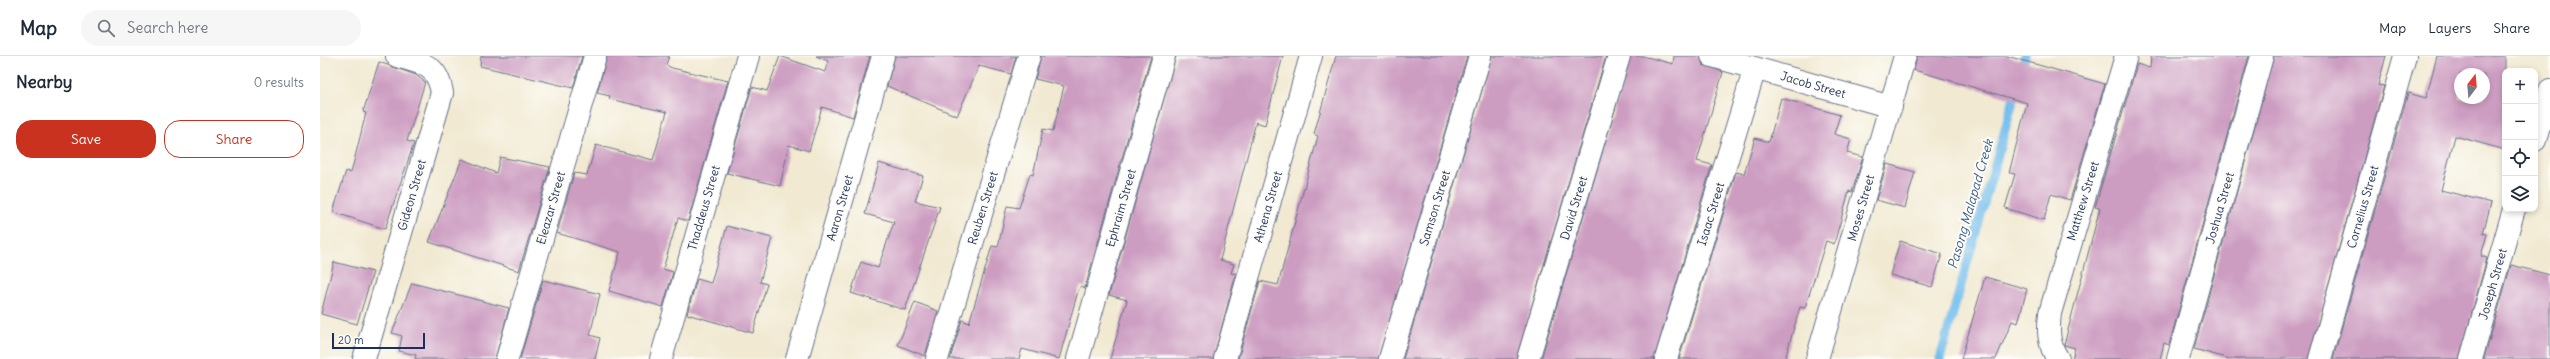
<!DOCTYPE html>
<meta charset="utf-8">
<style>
:root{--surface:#fff;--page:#f6f6f7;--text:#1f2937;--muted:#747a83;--line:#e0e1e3;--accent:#c8321e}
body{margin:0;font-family:Delius,sans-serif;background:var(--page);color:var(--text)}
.controls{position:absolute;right:12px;top:12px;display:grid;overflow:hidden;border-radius:8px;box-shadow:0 2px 6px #0003}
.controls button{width:36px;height:36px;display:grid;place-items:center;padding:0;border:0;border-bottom:1px solid var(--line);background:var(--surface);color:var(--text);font:20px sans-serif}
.compass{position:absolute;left:2134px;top:12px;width:36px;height:36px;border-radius:50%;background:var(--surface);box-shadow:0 2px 6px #0003;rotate:16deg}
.scale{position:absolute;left:12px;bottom:10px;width:93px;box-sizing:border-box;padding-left:4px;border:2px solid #1b2f5e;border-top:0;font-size:11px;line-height:14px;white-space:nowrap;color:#1b2f5e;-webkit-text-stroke:3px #fdfcf7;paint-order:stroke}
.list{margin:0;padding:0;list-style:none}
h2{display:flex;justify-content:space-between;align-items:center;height:52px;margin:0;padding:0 16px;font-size:17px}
h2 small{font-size:13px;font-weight:400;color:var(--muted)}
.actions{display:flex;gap:8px;padding:12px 16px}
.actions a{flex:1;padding:9px 0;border:1px solid var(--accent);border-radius:16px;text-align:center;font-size:14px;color:var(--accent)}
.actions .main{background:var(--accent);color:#fff}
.icon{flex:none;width:22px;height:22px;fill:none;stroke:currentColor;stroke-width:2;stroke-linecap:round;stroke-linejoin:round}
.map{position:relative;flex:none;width:2230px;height:303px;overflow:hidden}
header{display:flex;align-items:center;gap:24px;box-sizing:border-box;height:56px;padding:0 20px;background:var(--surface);border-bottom:1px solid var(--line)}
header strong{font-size:19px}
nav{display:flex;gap:22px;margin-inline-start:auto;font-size:14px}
.search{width:280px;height:36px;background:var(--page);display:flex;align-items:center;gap:10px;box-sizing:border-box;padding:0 14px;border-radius:22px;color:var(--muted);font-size:15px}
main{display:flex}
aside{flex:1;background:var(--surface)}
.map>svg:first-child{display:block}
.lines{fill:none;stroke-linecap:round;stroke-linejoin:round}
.stream{stroke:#73beec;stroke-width:9}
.building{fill:#cc9cc1;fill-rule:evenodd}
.minor-casing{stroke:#667086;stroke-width:24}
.minor{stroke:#fff;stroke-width:22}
.labels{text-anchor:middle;stroke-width:4;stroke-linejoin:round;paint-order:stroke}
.street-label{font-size:12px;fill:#1b2f5e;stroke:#fdfcf7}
.water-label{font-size:13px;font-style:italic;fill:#355a89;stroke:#fdfcf7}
</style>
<header>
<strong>Map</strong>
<div class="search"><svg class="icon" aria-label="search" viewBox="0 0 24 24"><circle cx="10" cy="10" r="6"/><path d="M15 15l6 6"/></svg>Search here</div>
<nav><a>Map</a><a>Layers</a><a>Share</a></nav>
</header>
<main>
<aside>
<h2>Nearby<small>0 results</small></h2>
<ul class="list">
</ul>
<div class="actions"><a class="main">Save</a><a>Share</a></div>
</aside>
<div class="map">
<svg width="2230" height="303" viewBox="0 0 2230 303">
<rect width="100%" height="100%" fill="#fdfcf7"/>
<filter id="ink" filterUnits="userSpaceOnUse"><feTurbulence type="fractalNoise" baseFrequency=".025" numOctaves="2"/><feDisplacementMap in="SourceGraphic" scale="8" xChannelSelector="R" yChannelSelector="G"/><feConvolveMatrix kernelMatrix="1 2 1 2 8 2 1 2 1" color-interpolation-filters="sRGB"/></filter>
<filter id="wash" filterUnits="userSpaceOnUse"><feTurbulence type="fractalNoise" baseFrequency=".012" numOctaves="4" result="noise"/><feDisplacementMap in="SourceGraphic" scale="16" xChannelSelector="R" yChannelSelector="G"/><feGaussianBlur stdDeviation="0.9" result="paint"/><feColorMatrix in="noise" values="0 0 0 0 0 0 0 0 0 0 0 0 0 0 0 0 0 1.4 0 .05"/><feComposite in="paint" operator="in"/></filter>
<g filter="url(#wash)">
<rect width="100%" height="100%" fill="#f1e9d1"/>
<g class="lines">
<path class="stream" d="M1701 17 1705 0
M1620 303 1697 31"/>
</g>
<g id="blocks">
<path class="building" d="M161 0H262L253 32 160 10Z
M287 0H349L346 9 352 12 408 25 368 165 358 162 343 213 353 216 343 251 289 235 300 196 237 177 254 117 267 119 276 89 333 104 347 56 289 43 290 40 277 37Z
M460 0 505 16 508 5 496 0H550L533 61 502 51 489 95 469 89 460 130 407 117 432 31 447 35Z
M575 0H696L691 18 659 10 637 60 567 30Z
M721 0H831L765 232 761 230 758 235 739 303 702 293 699 303H630L642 264 649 267 672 190 678 191 687 150 699 152 710 118 713 119 723 73 733 75 744 30 715 23Z
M856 0H963L945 69 936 66 900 204 914 208 911 217 916 218 893 303H790L807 244 789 239Z
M1016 0H1147L1058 303H918L940 225 958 229 998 80 994 78Z
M1172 0H1286L1196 303H1083Z
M1311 0H1323L1353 8 1354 0H1380L1383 9 1403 16 1377 105 1392 109 1334 303H1221Z
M1597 0H1687L1785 28 1750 144 1731 138 1724 164 1685 152 1695 118 1689 117 1707 47 1594 14Z
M1831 0H1929L1849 289 1844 287 1840 303H1752L1755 292 1744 289 1780 152 1775 151 1817 8 1830 12Z
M1954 0H2066L2058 29 2064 30 1988 303H1910L1874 293Z
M2117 0H2185V94L2135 80 2121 134 2171 147 2163 177 2167 178 2161 200 2167 202 2139 303H2013L2088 37 2106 42ZM2140 18H2164V42H2140Z
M59 6 96 19 105 26 87 85 94 87 65 173 13 156 26 115 31 117 46 57 43 56Z
M1461 42 1520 59 1514 78 1531 83 1527 97 1543 101 1532 136 1529 135 1514 188 1506 185 1485 252 1480 251 1465 303H1359L1416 116 1424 118 1435 82 1449 86Z
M180 101 230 111 199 215 109 186 142 103 176 117Z
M559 107 603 120 595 145 620 151 585 254 531 237 541 206 558 212 574 166 545 158Z
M1567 108 1595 116 1585 152 1556 144Z
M407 170 452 182 440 226 447 228 433 277 367 258 377 223 391 227Z
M1580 185 1622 198 1612 231 1570 219Z
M14 206 53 216 37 268 1 258Z
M2191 209 2230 219V303H2164Z
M1665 221 1707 233 1698 267 1692 265 1676 303H1641Z
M223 224 280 238 270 279 280 282 275 303H200Z
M92 227 189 252 175 303H95L96 299 79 295 82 280 72 277Z
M595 246 618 255 605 300 578 289Z"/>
</g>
</g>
<g filter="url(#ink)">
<use href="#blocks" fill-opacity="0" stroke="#667086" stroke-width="1"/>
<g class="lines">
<defs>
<path id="minor" d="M1392 0 1571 51
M2215 84 2230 34
M44 303 122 37C117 7 102 8 77 0
M187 303 275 0
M341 303 428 0
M477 303 563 0
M617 303 709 0
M758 303 844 0
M905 303 991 0
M1070 303 1160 0
M1208 303 1299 0
M1346 303 1435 12
M1497 303 1585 0
M1738 303C1728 288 1728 275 1730 257L1806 0
M1858 303 1942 0
M2000 303 2085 0
M2151 303 2194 153"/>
</defs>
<use href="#minor" class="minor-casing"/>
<use href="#minor" class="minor"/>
</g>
</g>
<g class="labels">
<g class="street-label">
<text transform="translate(1493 29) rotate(16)" y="4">Jacob Street</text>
<text transform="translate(92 139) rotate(-74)" y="4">Gideon Street</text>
<text transform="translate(1763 145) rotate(-73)" y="4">Matthew Street</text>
<text transform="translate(948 151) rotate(-74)" y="4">Athena Street</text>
<text transform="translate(2043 151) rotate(-74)" y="4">Cornelius Street</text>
<text transform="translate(231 152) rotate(-74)" y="4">Eleazar Street</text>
<text transform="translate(384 152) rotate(-74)" y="4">Thaddeus Street</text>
<text transform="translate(520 152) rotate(-74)" y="4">Aaron Street</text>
<text transform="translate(663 152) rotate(-73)" y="4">Reuben Street</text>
<text transform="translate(801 152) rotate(-74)" y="4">Ephraim Street</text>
<text transform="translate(1115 152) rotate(-73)" y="4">Samson Street</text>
<text transform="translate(1254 152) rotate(-73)" y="4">David Street</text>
<text transform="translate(1541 152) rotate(-74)" y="4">Moses Street</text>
<text transform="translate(1900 152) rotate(-74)" y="4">Joshua Street</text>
<text transform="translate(1391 158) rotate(-73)" y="4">Isaac Street</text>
<text transform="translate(2173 228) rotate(-74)" y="4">Joseph Street</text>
</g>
<g class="water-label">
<text transform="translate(1650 148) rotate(-74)" y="5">Pasong Malapad Creek</text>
</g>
</g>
</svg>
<div class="controls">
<button>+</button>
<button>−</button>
<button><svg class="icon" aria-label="locate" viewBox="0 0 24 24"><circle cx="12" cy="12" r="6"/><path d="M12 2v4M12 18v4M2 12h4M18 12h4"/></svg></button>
<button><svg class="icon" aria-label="layers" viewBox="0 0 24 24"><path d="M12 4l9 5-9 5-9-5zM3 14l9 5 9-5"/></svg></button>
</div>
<svg class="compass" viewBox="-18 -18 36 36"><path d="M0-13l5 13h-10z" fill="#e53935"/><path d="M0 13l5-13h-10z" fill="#747a83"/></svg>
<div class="scale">20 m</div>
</div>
</main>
